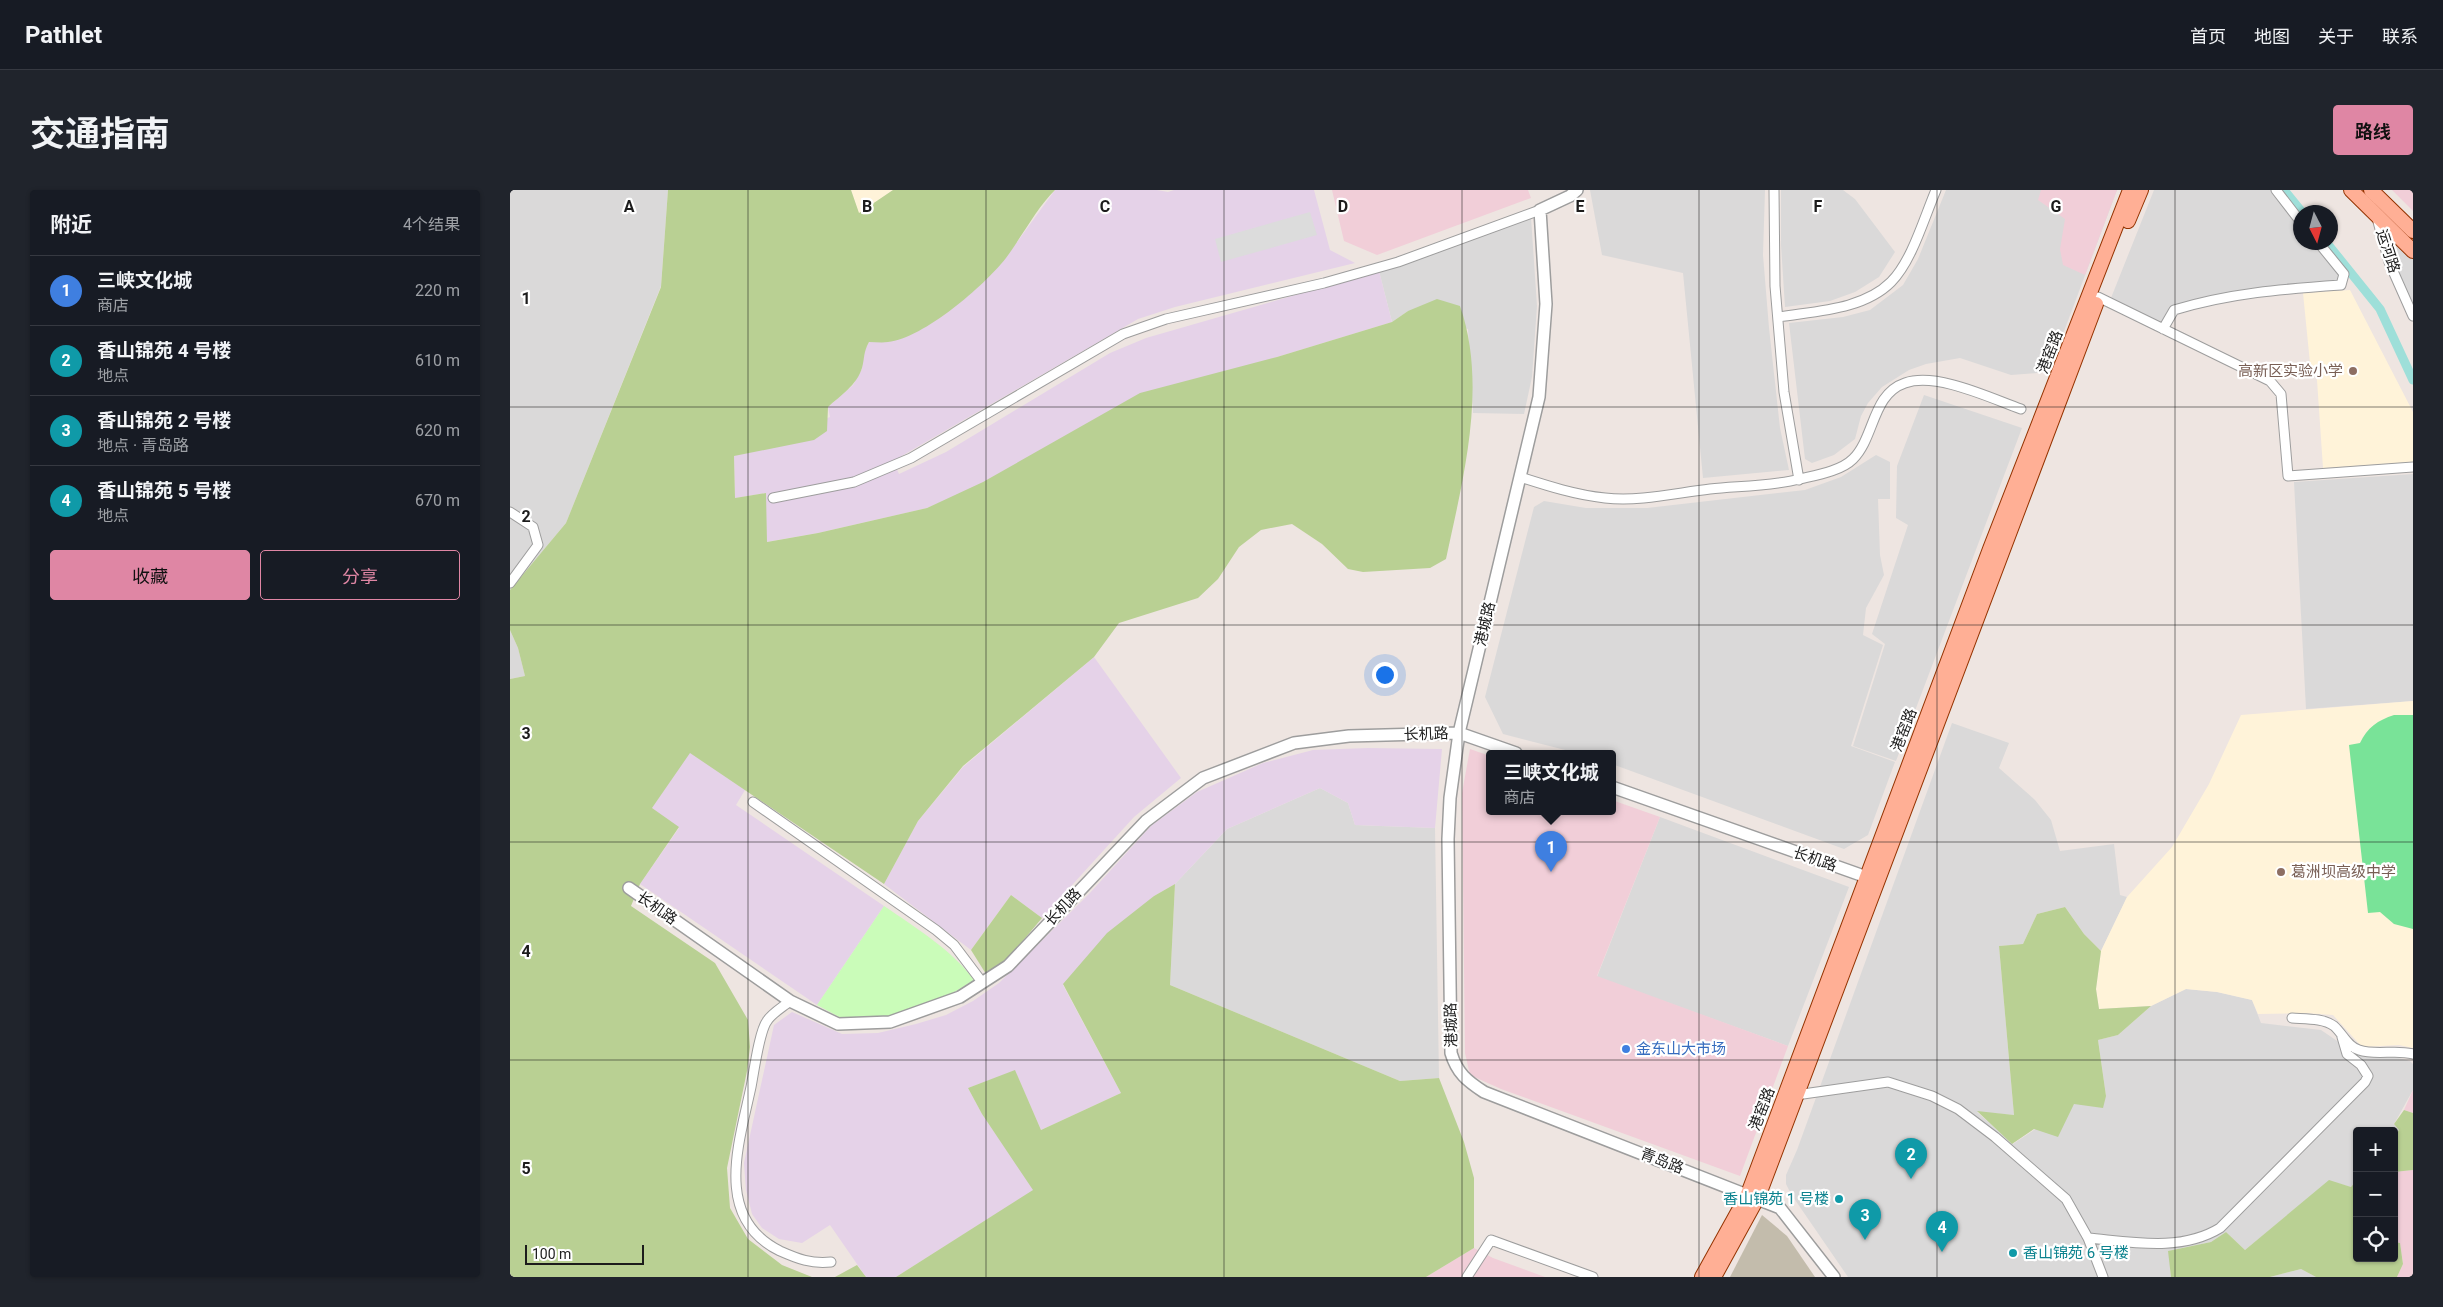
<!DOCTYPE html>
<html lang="zh">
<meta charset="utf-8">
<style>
:root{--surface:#171b24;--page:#20242c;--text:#f1f3f6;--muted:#9ea1a6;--line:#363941;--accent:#df86a4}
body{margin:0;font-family:Roboto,"Noto Sans SC",sans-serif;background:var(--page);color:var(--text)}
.controls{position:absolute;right:15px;bottom:15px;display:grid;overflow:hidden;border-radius:5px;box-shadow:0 1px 4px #0004}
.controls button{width:45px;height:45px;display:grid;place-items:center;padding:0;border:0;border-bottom:1px solid var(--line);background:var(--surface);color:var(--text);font:25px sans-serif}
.compass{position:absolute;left:1783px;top:15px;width:45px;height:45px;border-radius:50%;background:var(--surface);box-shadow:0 1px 4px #0004;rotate:174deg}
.scale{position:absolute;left:15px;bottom:12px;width:119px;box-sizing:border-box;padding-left:5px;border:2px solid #1c1c1c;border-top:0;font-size:14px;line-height:18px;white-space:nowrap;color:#1c1c1c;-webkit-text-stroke:4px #fff;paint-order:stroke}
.you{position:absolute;left:874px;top:484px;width:18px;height:18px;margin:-12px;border:4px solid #fff;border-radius:50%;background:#1a73e8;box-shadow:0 0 0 8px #1a73e833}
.badge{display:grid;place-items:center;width:32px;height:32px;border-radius:50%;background:var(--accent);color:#fff;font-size:16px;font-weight:700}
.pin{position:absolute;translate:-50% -41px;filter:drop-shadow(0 1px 2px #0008)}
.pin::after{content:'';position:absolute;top:26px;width:18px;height:15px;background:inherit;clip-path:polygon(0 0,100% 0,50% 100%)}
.popup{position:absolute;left:976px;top:560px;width:130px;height:65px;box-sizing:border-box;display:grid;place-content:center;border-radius:5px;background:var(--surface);filter:drop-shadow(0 1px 4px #0005);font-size:16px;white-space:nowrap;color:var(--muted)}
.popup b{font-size:19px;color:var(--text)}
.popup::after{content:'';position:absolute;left:50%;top:100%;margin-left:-10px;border:10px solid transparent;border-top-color:var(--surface)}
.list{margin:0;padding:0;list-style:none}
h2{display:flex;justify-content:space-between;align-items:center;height:65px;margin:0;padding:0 20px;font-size:21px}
h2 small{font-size:16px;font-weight:400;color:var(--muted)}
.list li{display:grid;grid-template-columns:32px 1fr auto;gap:15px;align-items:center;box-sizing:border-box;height:70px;padding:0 20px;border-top:1px solid var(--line)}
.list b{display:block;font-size:19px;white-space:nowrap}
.list p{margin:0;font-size:16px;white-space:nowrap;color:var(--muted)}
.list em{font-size:16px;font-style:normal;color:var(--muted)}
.actions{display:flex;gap:10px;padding:15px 20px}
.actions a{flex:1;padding:11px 0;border:1px solid var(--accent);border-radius:5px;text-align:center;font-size:18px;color:var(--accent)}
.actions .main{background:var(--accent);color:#111}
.icon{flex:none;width:28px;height:28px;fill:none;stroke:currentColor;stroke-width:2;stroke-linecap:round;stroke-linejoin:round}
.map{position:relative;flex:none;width:1903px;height:1087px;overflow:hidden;border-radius:5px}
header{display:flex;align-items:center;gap:30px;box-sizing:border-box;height:70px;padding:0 25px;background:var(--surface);border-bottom:1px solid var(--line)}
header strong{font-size:24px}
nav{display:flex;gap:28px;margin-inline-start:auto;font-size:18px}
.intro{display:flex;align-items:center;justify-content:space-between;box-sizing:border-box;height:120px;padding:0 30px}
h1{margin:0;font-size:35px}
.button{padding:12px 22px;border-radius:5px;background:var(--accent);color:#111;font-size:18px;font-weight:700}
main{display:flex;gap:30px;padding:0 30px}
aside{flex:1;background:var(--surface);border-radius:5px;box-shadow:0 1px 4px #0004}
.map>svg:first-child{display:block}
.residential{fill:#dad9d9}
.commercial{fill:#f1ced8}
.industrial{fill:#e5d2e8}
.education{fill:#fff3d9}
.construction{fill:#c3bcac}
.forest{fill:#b9d093}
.park{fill:#cafcb9}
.pitch{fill:#79e398}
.parking{fill:#dcdcdc}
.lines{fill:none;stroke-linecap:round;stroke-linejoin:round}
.canal{stroke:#9edfd9;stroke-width:9}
.minor-casing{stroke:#9d9d9d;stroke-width:11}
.tertiary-casing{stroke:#9d9d9d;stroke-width:14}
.primary-casing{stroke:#943300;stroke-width:16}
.minor{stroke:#fff;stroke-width:9}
.tertiary{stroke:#fff;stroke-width:11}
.primary{stroke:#ffaf95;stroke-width:14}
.grid{fill:none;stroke:#1c1c1c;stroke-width:1;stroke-opacity:0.55}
.education-dot{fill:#8d6e63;stroke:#fff;stroke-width:2}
.shop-dot{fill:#3f7fe0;stroke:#fff;stroke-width:2}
.culture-dot{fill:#0f9aa8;stroke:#fff;stroke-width:2}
.labels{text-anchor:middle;stroke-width:4.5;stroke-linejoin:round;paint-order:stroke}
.street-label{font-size:15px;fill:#1c1c1c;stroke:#fff}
.education-label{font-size:15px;fill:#785e54;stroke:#fff;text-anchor:end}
.shop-label{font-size:15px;fill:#366cbe;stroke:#fff;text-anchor:start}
.culture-label{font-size:15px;fill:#0d838f;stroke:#fff;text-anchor:end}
.grid-label{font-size:16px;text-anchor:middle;font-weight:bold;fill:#1c1c1c;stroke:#fff;stroke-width:4.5;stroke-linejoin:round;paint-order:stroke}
</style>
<header>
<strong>Pathlet</strong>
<nav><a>首页</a><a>地图</a><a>关于</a><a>联系</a></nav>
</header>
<div class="intro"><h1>交通指南</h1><a class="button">路线</a></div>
<main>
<aside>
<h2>附近<small>4个结果</small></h2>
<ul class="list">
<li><span class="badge" style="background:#3f7fe0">1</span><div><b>三峡文化城</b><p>商店</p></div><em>220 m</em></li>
<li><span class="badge" style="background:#0f9aa8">2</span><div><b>香山锦苑 4 号楼</b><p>地点</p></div><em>610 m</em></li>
<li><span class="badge" style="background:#0f9aa8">3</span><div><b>香山锦苑 2 号楼</b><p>地点 · 青岛路</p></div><em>620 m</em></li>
<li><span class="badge" style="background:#0f9aa8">4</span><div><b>香山锦苑 5 号楼</b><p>地点</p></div><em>670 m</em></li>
</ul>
<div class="actions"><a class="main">收藏</a><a>分享</a></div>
</aside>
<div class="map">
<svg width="1903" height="1087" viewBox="0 0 1903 1087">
<rect width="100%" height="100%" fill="#eee5e1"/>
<path class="residential" d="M0 0H158L151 96 56 333 0 400Z
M1080 0H1255L1253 65 1259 138 1270 238 1279 280 1193 288 1173 83 1092 65Z
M1271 0H1333L1345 9 1385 62 1369 87 1345 102 1320 111 1275 117 1271 55Z
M1436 0H1607L1544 168 1527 183 1501 185 1450 168 1416 174 1399 180 1372 197 1358 213 1351 226 1345 249 1324 265 1302 273 1295 269 1279 133 1333 127 1360 120 1393 95 1408 69Z
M1644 0H1762L1790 36V52L1804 53 1830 84 1829 93 1689 110 1652 133 1601 108Z
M1021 27 1027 116 1022 187 1014 224 963 223 958 139 898 121 882 132 869 81Z
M1883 52 1893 55 1903 65V117L1887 81Z
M1414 205 1512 238 1386 571 1343 556 1375 454 1362 444 1398 335 1386 328 1387 276Z
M1366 265 1380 272V309H1368L1370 365 1374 385 1356 418 1353 445 1373 455 1341 556 1385 572 1358 645 1334 659 1102 574V563H1067L993 544 975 507 1024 317 1034 311 1076 318H1137L1295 300 1331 287Z
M1903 284V511L1796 519 1784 292Z
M0 440 8 458 15 486 0 489Z
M1442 533 1499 553 1489 578 1525 610 1541 630 1550 661 1604 654 1610 705 1617 707 1591 761 1574 744 1555 717 1527 724 1513 754 1489 756 1504 925 1467 922 1503 954 1563 914 1596 906 1588 850 1608 845 1641 816 1676 799 1707 802 1742 810 1751 833 1811 840 1842 861 1864 867H1885L1900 871 1903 874V900L1884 934 1889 940 1884 946V941H1847V990L1841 997 1819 991 1735 1060 1716 1042 1701 1052 1659 1061 1661 1087H1338L1281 1004 1276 994V985L1287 960Z
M810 598 838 613 845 635 925 638 929 888 890 891 660 795 665 694 717 639Z
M1150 627 1339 697 1278 856 1087 787Z
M1791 1079 1806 1087H1760Z"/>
<path class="commercial" d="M822 0H1018L1021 8 867 65 834 51Z
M1531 0H1607L1575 85 1553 75 1550 59 1555 29 1528 10Z
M1882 0H1903V21Z
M960 559 980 566V621H1102V610L1150 627 1087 786 1278 856 1230 986 991 899 960 885 955 863 952 603Z
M1903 900V923L1894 920Z
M1903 980V1087H1887L1893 1074 1890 1053 1884 1052V982Z
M964 1058 983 1068 1035 1087H916Z"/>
<path class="industrial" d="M545 0H647L658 2 664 0H804L820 60 845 73 665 117 628 129 383 271 389 284 436 262 600 163 636 148 869 81 882 132 767 167 417 318 308 343 256 352V303L225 308 224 266 320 227 318 217 343 195 352 179 353 163 359 152H379L494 70Z
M584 467 671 588 624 627 532 728 501 705 461 760 374 694 408 631 453 577Z
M858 558 932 559 925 638 845 635 838 613 810 598 717 639 665 694 644 706 553 795 611 903 531 940 505 881 458 898 472 924 524 1000 386 1087H356L320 1035 292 1053 269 1049 252 1038 242 1024 236 1000 234 973 264 835 282 822 332 844 368 843 406 834 436 825 463 811 489 793 579 704 641 636 687 602 753 573 803 560Z
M180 562 235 600 226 615 374 716 307 815 130 694 169 638 141 619Z"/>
<path class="education" d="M341 0H383L349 24Z
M1840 100 1903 222V272L1813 278 1807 190 1800 173 1793 103Z
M1903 511V858L1889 855 1852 857 1823 825 1796 823 1748 824 1742 810 1707 802 1676 799 1641 816 1589 819 1586 799 1591 761 1617 707 1662 657 1699 594 1731 525Z"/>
<path class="construction" d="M1252 1025 1277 1046 1305 1087H1220Z"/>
<path class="forest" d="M158 0H341L349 23 383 0H545C529 15 510 49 496 68 474 96 414 148 378 152 372 153 365 152 359 152 353 163 355 167 352 178 347 195 330 206 318 217L317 241 304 250 224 266 225 308 256 303 257 352 308 343 417 318 473 292 630 203 767 167 882 132 898 121 927 109 950 116C978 196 953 289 936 369L920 378 853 382 838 379 812 354 782 334 751 340 729 357 708 389 688 408 609 433 584 467 453 576 408 631 374 694 180 563 142 618 169 637 130 694 121 716 205 773 238 830 240 857 237 881 217 978 220 1018 238 1049 272 1075 302 1087H0V489L15 486 8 458 0 440V400L56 333 151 97Z
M665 694 660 795 890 891 929 888 954 952 964 988V1058L916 1087H386L523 1000 472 924 458 898 505 880 531 940 611 903 553 794 597 743 644 706Z
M501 705 532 728 496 771 476 784 461 760Z
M1555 717 1574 744 1591 761 1586 799 1589 819 1641 816 1608 845 1588 850 1596 906 1593 918 1564 914 1548 947 1524 939 1502 954 1467 921 1504 925 1489 756 1513 754 1527 724Z
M1894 920 1903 923V980L1884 982V946L1889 940 1884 934Z
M1819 990 1841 997 1847 990V1068H1884V1052L1890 1053 1893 1074 1887 1087H1806L1791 1079 1760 1087H1661L1658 1061 1701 1052 1716 1042 1735 1060Z
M347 1075 356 1087H325Z"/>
<path class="park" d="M374 716C406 738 441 759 464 790L443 803 381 826 331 828 307 815Z"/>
<path class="pitch" d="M1884 525H1903V739L1884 734 1870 722 1858 723 1839 555 1850 553C1857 538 1868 530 1884 525Z"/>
<path class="parking" d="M800 22 807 45 711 72 705 49Z"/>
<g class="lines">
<path class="canal" d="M1774 0 1792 22
M1816 52 1870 119 1903 190"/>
<defs>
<path id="minor" d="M1264 0 1265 96 1274 202 1289 290
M1766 0 1790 31
M1867 28 1879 72 1903 126
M1588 107 1760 191 1771 204 1778 286 1903 277
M1269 127C1305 121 1353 120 1381 92 1402 71 1414 28 1426 0
M1653 139 1664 120C1720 103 1773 99 1831 95L1834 84 1808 52
M1010 287C1038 296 1066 305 1095 308 1129 312 1166 303 1200 299 1230 296 1262 296 1290 289 1307 285 1331 281 1343 269 1365 247 1362 204 1395 193 1427 182 1480 208 1511 219
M263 308 344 292 401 268 613 144 656 129 814 93 888 72 1030 20
M0 322 23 337 28 355 0 393
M243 612 426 740 444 755 472 792
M280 811C273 817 262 823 257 831 249 842 244 882 241 897 229 953 203 1028 270 1061 288 1069 301 1074 321 1072
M1782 828C1794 829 1814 828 1824 836 1833 844 1837 856 1849 860 1867 866 1885 859 1903 864
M1286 905 1378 892 1422 906 1448 919 1485 947 1556 1009 1578 1048 1593 1087
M1578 1048C1622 1052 1671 1062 1710 1038L1855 892 1858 886 1851 875 1837 864 1832 847
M957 1087 981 1050 1083 1087"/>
<path id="tertiary" d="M1067 0 1060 6 1030 20 1036 114 1029 207 949 543 940 608 938 649 941 863C947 883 957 891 974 902L1270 1018 1324 1087
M1102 597 1365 690
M119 698 280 811 328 834 380 832 450 807 498 776 636 631 693 588 784 553 839 546 949 543 1006 563"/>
<path id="primary" d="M1841 0 1903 61
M1861 0 1903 41
M1618 31 1631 0
M1192 1087 1238 1004 1480 359 1620 0
M1204 1087 1248 1007 1586 114"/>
</defs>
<use href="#minor" class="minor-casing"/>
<use href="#tertiary" class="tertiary-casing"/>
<use href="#primary" class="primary-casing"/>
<use href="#minor" class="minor"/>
<use href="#tertiary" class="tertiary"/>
<use href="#primary" class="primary"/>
</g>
<path class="grid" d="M238 0V1087M476 0V1087M714 0V1087M952 0V1087M1189 0V1087M1427 0V1087M1665 0V1087M0 217H1903M0 435H1903M0 652H1903M0 870H1903"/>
<g class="education-dot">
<circle cx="1843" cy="181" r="5"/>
<circle cx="1771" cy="682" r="5"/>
</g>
<circle class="shop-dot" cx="1116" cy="859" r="5"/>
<g class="culture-dot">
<circle cx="1329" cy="1009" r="5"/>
<circle cx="1503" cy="1063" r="5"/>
</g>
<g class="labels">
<g class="street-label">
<text transform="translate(1878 61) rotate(72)" y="5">运河路</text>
<text transform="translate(1540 162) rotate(-69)" y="5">港窑路</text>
<text transform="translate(975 434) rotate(-77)" y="5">港城路</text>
<text transform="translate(1394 540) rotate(-69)" y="5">港窑路</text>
<text transform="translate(916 544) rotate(-2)" y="5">长机路</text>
<text transform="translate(1305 669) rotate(19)" y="5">长机路</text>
<text transform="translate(553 717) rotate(-47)" y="5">长机路</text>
<text transform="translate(147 718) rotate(35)" y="5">长机路</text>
<text transform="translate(941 835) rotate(-91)" y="5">港城路</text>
<text transform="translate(1252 919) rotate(-69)" y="5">港窑路</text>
<text transform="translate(1152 971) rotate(21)" y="5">青岛路</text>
</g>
<g class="education-label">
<text x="1833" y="186">高新区实验小学</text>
<text x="1781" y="687" text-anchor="start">葛洲坝高级中学</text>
</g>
<g class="shop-label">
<text x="1126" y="864">金东山大市场</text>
</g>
<g class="culture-label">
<text x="1319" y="1014">香山锦苑 1 号楼</text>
<text x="1513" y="1068" text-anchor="start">香山锦苑 6 号楼</text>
</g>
</g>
<g class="grid-label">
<text x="119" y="22">A</text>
<text x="357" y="22">B</text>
<text x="595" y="22">C</text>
<text x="833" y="22">D</text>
<text x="1070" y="22">E</text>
<text x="1308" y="22">F</text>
<text x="1546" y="22">G</text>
<text x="16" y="114">1</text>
<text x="16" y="332">2</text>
<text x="16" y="549">3</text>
<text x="16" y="767">4</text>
<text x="16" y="984">5</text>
</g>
</svg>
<div class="controls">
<button>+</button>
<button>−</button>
<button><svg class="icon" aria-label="locate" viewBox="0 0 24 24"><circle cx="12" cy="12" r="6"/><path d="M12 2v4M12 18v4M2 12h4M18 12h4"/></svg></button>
</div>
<svg class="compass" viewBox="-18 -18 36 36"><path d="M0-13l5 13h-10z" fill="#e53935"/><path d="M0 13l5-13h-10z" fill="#9ea1a6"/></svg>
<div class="scale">100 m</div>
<div class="you"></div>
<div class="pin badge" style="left:1041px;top:682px;background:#3f7fe0">1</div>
<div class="popup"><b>三峡文化城</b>商店</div>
<div class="pin badge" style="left:1401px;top:989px;background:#0f9aa8">2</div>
<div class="pin badge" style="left:1355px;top:1050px;background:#0f9aa8">3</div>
<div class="pin badge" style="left:1432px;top:1062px;background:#0f9aa8">4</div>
</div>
</main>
